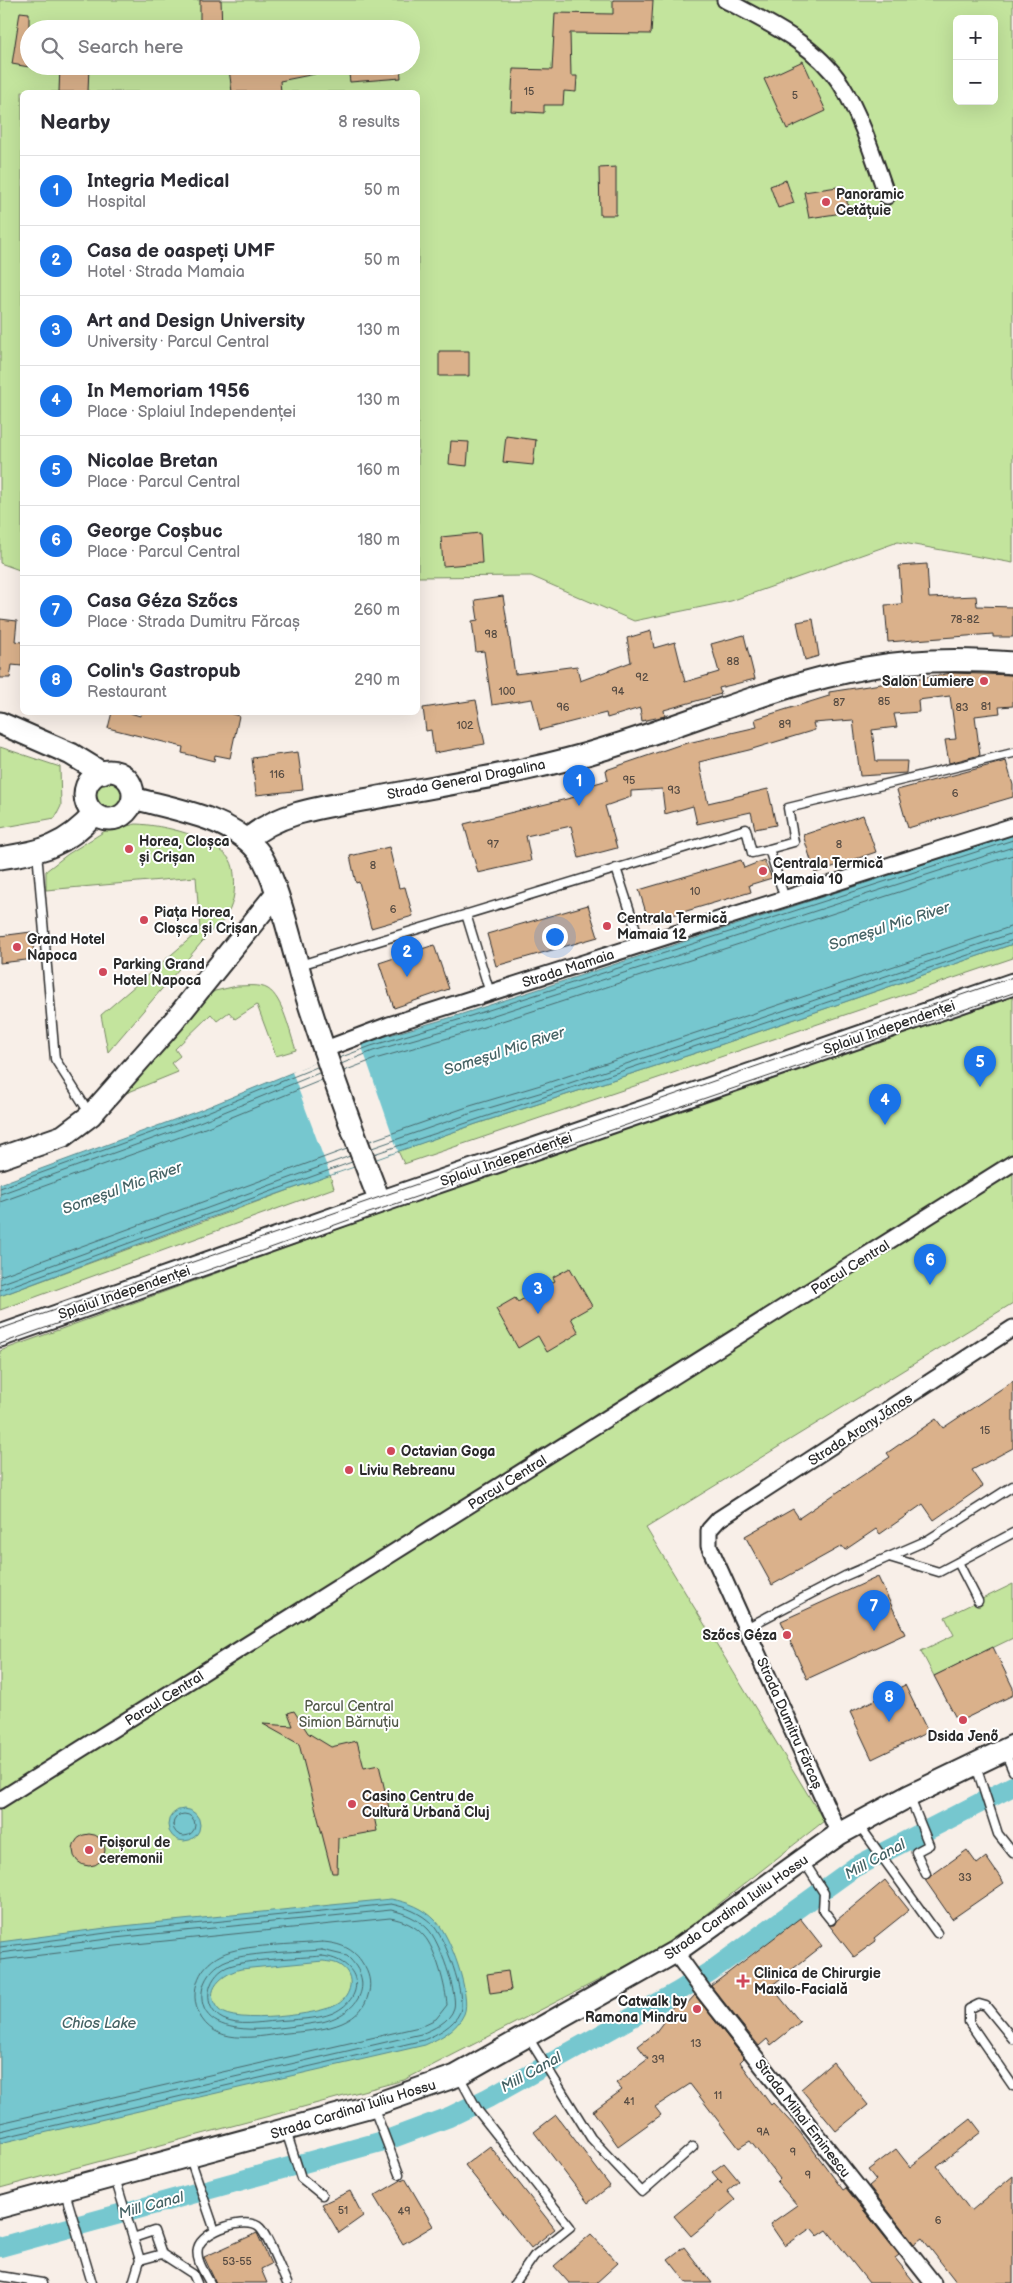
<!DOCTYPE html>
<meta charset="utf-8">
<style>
:root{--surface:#fff;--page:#f2f2f3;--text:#2b2b33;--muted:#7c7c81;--line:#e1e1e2;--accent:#1a73e8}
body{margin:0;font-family:"Balsamiq Sans",sans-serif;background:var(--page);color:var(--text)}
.controls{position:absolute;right:15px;top:15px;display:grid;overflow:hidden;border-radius:8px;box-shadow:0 5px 20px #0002}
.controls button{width:45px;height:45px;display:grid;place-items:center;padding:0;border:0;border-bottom:1px solid var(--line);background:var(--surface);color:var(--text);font:25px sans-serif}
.you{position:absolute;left:554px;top:936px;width:18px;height:18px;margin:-12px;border:4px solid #fff;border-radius:50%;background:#1a73e8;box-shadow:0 0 0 8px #1a73e833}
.badge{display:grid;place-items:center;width:32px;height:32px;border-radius:50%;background:var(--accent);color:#fff;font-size:16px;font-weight:700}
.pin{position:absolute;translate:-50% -41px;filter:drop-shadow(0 1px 2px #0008)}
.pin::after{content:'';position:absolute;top:26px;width:18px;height:15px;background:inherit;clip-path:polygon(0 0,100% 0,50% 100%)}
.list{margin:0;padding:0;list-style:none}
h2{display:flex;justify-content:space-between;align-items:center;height:65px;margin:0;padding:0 20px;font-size:21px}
h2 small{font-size:16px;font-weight:400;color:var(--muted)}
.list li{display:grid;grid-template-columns:32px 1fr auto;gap:15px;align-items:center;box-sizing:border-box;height:70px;padding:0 20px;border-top:1px solid var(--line)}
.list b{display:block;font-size:19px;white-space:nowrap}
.list p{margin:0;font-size:16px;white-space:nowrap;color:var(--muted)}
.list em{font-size:16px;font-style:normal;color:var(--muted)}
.icon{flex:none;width:28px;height:28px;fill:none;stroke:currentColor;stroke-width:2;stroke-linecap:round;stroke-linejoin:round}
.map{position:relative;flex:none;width:1013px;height:2283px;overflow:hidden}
.search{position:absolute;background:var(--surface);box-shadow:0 5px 20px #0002;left:20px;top:20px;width:400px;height:55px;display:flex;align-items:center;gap:12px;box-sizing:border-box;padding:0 18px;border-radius:28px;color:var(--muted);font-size:19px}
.panel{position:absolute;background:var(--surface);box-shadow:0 5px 20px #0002;left:20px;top:90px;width:400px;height:625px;border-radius:8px}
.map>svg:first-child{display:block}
.green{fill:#c3e49d;stroke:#778864;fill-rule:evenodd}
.water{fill:#76c7cf;stroke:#58898d;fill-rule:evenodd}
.pier{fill:#f8efe8}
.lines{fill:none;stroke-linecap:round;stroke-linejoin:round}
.shore{stroke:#49696d;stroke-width:1}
.canal{stroke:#76c7cf;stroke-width:20}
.building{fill:#dab18b;stroke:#2b2b2b}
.lane-casing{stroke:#2b2b2b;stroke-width:11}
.street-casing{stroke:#2b2b2b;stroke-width:19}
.secondary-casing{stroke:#2b2b2b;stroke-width:25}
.lane{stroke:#fff;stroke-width:8}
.street{stroke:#fff;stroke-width:15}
.secondary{stroke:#fff;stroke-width:21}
.tram{stroke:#2b2b2b;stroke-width:1}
.poi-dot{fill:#d1495b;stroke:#fff;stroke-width:2}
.labels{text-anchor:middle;stroke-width:4;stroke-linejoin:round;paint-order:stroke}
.number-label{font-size:11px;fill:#574c43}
.poi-label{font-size:14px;font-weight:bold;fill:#2b2b2b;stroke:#fff;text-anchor:start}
.street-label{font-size:14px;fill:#2b2b2b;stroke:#fff}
.park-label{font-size:14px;fill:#515948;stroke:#fff}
.water-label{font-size:15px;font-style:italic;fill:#456264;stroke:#fff}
</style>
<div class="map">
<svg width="1013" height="2283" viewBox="0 0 1013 2283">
<rect width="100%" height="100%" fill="#f8efe8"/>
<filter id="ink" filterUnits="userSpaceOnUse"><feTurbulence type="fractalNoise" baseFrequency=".02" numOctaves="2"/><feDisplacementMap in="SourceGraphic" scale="10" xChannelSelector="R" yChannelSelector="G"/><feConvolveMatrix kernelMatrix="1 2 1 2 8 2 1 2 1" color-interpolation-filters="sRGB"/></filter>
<g filter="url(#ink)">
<path class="green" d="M0 0H1013V563L898 542 731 601 634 621 531 576 418 577V92H22V571L0 563ZM957 19H994V101H957ZM29 29H411V66H29Z
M0 747 60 767 61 806 55 818 0 828Z
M92 795a16 16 0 1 1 32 0a16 16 0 1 1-32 0Z
M136 824C163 825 213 836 230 860 235 868 235 885 234 894 232 908 226 921 213 929L108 1052 101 1015 200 930 196 877 46 890V871L68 854 105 831Z
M1013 944V958L404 1164 398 1151 476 1124 708 1049Z
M237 986C247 986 260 984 268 989 283 998 290 1034 296 1050L276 1056 257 1005 235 1019 229 1012 217 1021 211 1014 175 1049 180 1056 171 1063 178 1072 124 1094 204 997 215 991Z
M1013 997V1303L646 1528 824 1821 667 1945 404 2080 0 2188V1351L508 1168Z
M330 1175 334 1188 0 1310V1296Z
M1013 1584V1638L934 1676 921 1651 954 1635 945 1617Z"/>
<path class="water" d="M1013 835V944L708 1049 476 1124 198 1222 0 1296V1184L198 1111 369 1041 456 1016Z
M168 1825a16 16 0 1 1 32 0a16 16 0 1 1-32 0Z
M391 1899C408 1902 424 1908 436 1921 450 1935 472 1996 464 2014 457 2030 440 2038 425 2045L0 2143V1942L113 1927ZM323 1961C329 1962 336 1962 341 1966 356 1976 351 1996 338 2004 321 2015 233 2025 219 2010 201 1990 224 1973 241 1969Z"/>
<path class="pier" d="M361 1044 398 1151 330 1175 292 1072Z"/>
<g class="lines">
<path class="shore" d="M339 1058 371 1046 458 1020 1013 840
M341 1064 373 1051 460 1026 1013 847
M344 1071 375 1059 462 1034 1013 855
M370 1141 470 1106 544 1084 1013 926
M372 1148 472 1113 546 1091 1013 933
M374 1154 1013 940
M0 1188 200 1115 317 1067
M0 1194 202 1121 319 1073
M0 1202 205 1128 322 1080
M0 1276 347 1149
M0 1284 350 1156
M0 1290 352 1162
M173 1825a11 11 0 1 1 22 0a11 11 0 1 1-22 0Z
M322 1942C339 1943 354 1948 363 1964 369 1973 371 1982 369 1992 361 2029 317 2030 287 2033 261 2036 220 2046 202 2019 195 2008 193 1996 197 1983 200 1971 209 1961 221 1955 242 1944 296 1945 322 1942Z
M0 1947 114 1932 391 1904C406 1907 421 1913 432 1924 445 1937 466 1995 460 2012 454 2026 437 2034 424 2040L0 2138
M322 1950 347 1956C378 1985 356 2014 322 2022 292 2026 197 2047 202 1992 203 1980 212 1968 223 1962 243 1952 298 1952 322 1950Z
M0 1953 115 1938 391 1910C405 1913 418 1919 428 1929 439 1940 458 1994 454 2008 450 2022 433 2029 421 2034L0 2131
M322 1956C360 1960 369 1996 333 2013 316 2020 294 2019 276 2021 259 2022 239 2027 223 2019 201 2008 206 1977 227 1967 246 1959 299 1958 322 1956Z
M0 1960 116 1946 390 1918C403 1920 416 1926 424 1936 436 1949 446 1988 447 2005L436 2019 419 2027 0 2123"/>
<path class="canal" d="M0 2247 387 2140 449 2117 488 2098 679 1991 711 1971 855 1867 1013 1786"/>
</g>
<path class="building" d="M200 0H221L222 29H200Z
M613 0H653L651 34 570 33 571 76H577L576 92 564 91 563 105H544V113L511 111 513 69 552 70 555 13 613 14Z
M20 12 29 13V67L12 64Z
M803 61 826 111 787 129 764 79Z
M60 66H89L88 92H59Z
M249 66H314L315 74 280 81 281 92H232L229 69Z
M348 66H400L401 78 350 82Z
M616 167V215H600L599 168Z
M786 180 794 203 778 208 770 186Z
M844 186 849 212 809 218 804 192Z
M439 351H469V376H439Z
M506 436 536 440 533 465 503 462Z
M451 441 469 442 467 466 449 464Z
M480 533 482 563 443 566 441 537Z
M927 564 929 598 976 596 977 606 1013 607V637H993V634L888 642 885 605 902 604 899 566Z
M503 596 515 674 577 666 580 681 631 662 627 638 651 631 654 648 675 642 685 682 719 672 711 644 744 635 755 679 719 688 721 694 664 710 665 716 642 721 640 708 607 718 606 713 540 730 532 699 492 705 484 651 476 652 472 621 478 620 475 600Z
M0 619 17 621 15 641 22 642V666L12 665 10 678H0Z
M813 619 819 656 805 660 797 622Z
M952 673 1013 675V706L999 707 1000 713 975 716 980 755 949 763 945 740 956 739 950 696 918 700 919 712 894 714 897 727 872 730 876 761H907L906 773 860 776 853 720 813 723 815 730 749 750 699 762 708 803 768 789 776 825 755 829 751 812 697 824 693 806 665 814 662 789 631 791V797L605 806 617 848 579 858 571 826 526 836 531 861 478 873 464 824 579 796 576 789 608 780 606 770 679 745 757 727 755 719 829 696V692Z
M476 700 485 744 434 753 431 730 426 731 423 708Z
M112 712H127L140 716 141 712H225L239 716 230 758 215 755 214 761 182 753 183 747 108 728Z
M298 752 303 790 256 795 252 758Z
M1006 761 1013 785V797L908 828 897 790Z
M863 815 876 852 815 873 803 835Z
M389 847 399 888 405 887 413 916 371 928 359 882 356 883 350 856Z
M741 860 744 868 764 860 772 878 749 885 751 892 649 922 639 890Z
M588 905 598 937 496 966 487 934Z
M31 932 35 959 0 963V936Z
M434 945 449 989 394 1008 379 963Z
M570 1268 592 1306 571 1318 579 1333 547 1352 538 1336 518 1348 496 1309 515 1298 518 1302 555 1281 553 1277Z
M1013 1381V1448L972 1470 983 1486 934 1520 923 1504 880 1534 876 1529 845 1550 842 1546 772 1585 745 1536 793 1509 799 1518 890 1457 887 1453 936 1419 943 1428Z
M878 1577 905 1634 807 1679 781 1621Z
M993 1647 1013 1688V1695L958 1722 934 1676Z
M905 1685 928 1732 872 1759 850 1712Z
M294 1711 308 1733 331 1747 357 1741 364 1768 379 1765 389 1808 373 1811 377 1831 338 1838 337 1873H332L299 1744 263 1724 293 1726 288 1713Z
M73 1850a16 16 0 1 1 32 0a16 16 0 1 1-32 0Z
M967 1850 977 1864 986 1857 1004 1883 952 1919 925 1880Z
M885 1880 909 1910 874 1938 876 1941 854 1957 829 1925H834L837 1920Z
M800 1918 822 1946 771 1986 800 2022 771 2045 767 2039 759 2046 711 1986Z
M508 1971 511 1990 490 1993 487 1974Z
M695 1995 744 2058 740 2062 771 2105 773 2103 799 2131 843 2190 846 2188 899 2255 895 2258 915 2283H869L827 2230 818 2236 811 2228 785 2246 770 2224 797 2205 777 2182 780 2179 750 2141 739 2148 690 2084 655 2107 661 2115 618 2146 593 2111 622 2090 616 2083 648 2059 638 2046 655 2033 664 2021 662 2017 678 2002 683 2008Z
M833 2062 868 2105 836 2131 801 2089Z
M556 2115 610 2186 588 2203 534 2132Z
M971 2119 981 2132 937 2166 971 2211 1013 2176V2283H957L922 2238 914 2244 869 2186 876 2180 868 2170 896 2149 910 2167Z
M490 2146 555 2229 531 2248 465 2165Z
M724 2163 739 2181 727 2191 735 2200 691 2236 674 2216 718 2180 722 2184 712 2172Z
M405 2178 433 2226 403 2244 374 2196Z
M350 2191 363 2216 339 2233 322 2204Z
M257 2233 271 2264 261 2269 267 2283H216L204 2257Z
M591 2234 618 2263 596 2283H569L554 2266Z
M684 2247 712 2283H687L668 2259Z"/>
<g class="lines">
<defs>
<path id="lane" d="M769 849 794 842 788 808 1013 753
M37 852 55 1059 90 1114
M616 868 641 945
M466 914 490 993
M300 965 746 829 752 853 769 849 785 899
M889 1557 939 1572 1013 1533
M958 1562 978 1601
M746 1628 845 1576 928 1540 1013 1486
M1005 1752 1013 1771
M976 1766 998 1834 1013 1853
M910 1798 929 1845 916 1852 926 1874
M859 1825 937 1933
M803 1860 824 1893 823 1910 831 1920
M528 2037 591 2138 642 2192 693 2147
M1013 2039 986 2006 979 2004 969 2009V2022L1013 2086
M459 2076 478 2111 570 2227 534 2256 515 2283
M373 2106 399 2174
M286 2131 301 2178 322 2195
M190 2158 215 2231
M115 2178 140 2260 162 2254 154 2231 133 2238
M65 2192 92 2283
M162 2254 193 2274 197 2283
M0 2276 42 2283
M133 2283 140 2260
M210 2283C205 2273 195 2260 198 2248 202 2231 247 2215 260 2228 268 2236 281 2271 287 2283"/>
<path id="street" d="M725 0C766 22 814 43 841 84 862 118 874 159 887 196
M323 1050 389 1025 1013 826
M0 1800 1013 1163
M839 1834 709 1546V1530L719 1519 1013 1328
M675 1952 704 1992 933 2283"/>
<path id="secondary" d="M0 723 71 754 102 773
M85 795a24 24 0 1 1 48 0a24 24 0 1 1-48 0Z
M133 798C173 809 229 817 257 850 276 872 295 959 305 991 327 1062 353 1133 380 1202
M247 840C280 810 331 806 374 798 451 783 532 772 607 748 693 722 778 684 866 668 915 659 964 659 1013 663
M0 858C41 852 66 846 94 814
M0 1158 63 1136 91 1115 174 1021 276 894
M0 1336 380 1202 1013 984
M0 2207 368 2107 456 2076 675 1952 839 1834 909 1796 1013 1746"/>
</defs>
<use href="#lane" class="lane-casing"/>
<use href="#street" class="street-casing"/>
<use href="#secondary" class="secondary-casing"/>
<use href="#lane" class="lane"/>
<use href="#street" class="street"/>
<use href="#secondary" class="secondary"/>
<path class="tram" d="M0 1329 1013 977
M0 1344 363 1215 1013 993"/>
</g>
</g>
<g class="poi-dot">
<circle cx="826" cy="202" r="5"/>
<circle cx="984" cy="681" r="5"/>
<circle cx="129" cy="849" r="5"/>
<circle cx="763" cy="871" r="5"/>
<circle cx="144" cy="920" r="5"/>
<circle cx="607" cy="926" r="5"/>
<circle cx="17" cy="947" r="5"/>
<circle cx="103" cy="972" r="5"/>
<circle cx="391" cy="1451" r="5"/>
<circle cx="349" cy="1470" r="5"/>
<circle cx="787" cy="1635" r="5"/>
<circle cx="963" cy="1720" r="5"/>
<circle cx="352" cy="1804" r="5"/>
<circle cx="89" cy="1850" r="5"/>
<path d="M740.5 1973.5h5v5h5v5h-5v5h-5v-5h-5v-5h5z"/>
<circle cx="697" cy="2009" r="5"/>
</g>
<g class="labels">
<g class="number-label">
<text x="529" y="95">15</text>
<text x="795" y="99">5</text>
<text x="965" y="623">78-82</text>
<text x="491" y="638">98</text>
<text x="733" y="665">88</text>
<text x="642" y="681">92</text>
<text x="507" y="695">100</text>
<text x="618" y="695">94</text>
<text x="884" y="705">85</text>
<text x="839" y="706">87</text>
<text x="986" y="710">81</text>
<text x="563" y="711">96</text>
<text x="962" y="711">83</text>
<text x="785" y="728">89</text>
<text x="465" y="729">102</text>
<text x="277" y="778">116</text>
<text x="629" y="784">95</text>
<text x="674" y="794">93</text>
<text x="955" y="797">6</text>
<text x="493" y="848">97</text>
<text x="839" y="848">8</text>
<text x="373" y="869">8</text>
<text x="695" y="895">10</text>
<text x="393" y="913">6</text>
<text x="985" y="1434">15</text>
<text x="965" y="1881">33</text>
<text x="696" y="2047">13</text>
<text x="658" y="2063">39</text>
<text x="718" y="2099">11</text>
<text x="629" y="2105">41</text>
<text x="763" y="2136">9A</text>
<text x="793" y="2156">9</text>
<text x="808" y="2179">9</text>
<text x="343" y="2214">51</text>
<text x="404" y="2215">49</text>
<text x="938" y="2224">6</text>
<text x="237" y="2265">53-55</text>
</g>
<g class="poi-label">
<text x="836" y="199">Panoramic<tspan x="836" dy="16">Cetățuie</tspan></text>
<text x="974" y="686" text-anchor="end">Salon Lumiere</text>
<text x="139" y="846">Horea, Cloșca<tspan x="139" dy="16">și Crișan</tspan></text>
<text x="773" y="868">Centrala Termică<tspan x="773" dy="16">Mamaia 10</tspan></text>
<text x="154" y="917">Piața Horea,<tspan x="154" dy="16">Cloșca și Crișan</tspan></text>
<text x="617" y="923">Centrala Termică<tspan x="617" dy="16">Mamaia 12</tspan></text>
<text x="27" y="944">Grand Hotel<tspan x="27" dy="16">Napoca</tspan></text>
<text x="113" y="969">Parking Grand<tspan x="113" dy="16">Hotel Napoca</tspan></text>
<text x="401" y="1456">Octavian Goga</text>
<text x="359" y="1475">Liviu Rebreanu</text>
<text x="777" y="1640" text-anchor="end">Szőcs Géza</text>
<text x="963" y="1741" text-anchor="middle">Dsida Jenő</text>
<text x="362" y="1801">Casino Centru de<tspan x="362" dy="16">Cultură Urbană Cluj</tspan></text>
<text x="99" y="1847">Foișorul de<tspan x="99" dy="16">ceremonii</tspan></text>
<text x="754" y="1978">Clinica de Chirurgie<tspan x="754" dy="16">Maxilo-Facială</tspan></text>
<text x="687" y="2006" text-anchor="end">Catwalk by<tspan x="687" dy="16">Ramona Mindru</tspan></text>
</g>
<g class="street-label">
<text transform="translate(466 779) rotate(-11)" y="5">Strada General Dragalina</text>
<text transform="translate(568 968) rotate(-18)" y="5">Strada Mamaia</text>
<text transform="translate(889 1027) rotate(-19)" y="5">Splaiul Independenței</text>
<text transform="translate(506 1159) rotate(-19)" y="5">Splaiul Independenței</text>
<text transform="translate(850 1267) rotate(-32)" y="5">Parcul Central</text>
<text transform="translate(124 1292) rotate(-19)" y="5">Splaiul Independenței</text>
<text transform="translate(860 1429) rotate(-33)" y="5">Strada Arany János</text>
<text transform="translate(507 1482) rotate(-32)" y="5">Parcul Central</text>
<text transform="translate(164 1698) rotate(-32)" y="5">Parcul Central</text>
<text transform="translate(790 1723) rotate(66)" y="5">Strada Dumitru Fărcaș</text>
<text transform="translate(736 1907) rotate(-35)" y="5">Strada Cardinal Iuliu Hossu</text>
<text transform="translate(353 2109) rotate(-17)" y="5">Strada Cardinal Iuliu Hossu</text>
<text transform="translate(803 2118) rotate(52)" y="5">Strada Mihai Eminescu</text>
</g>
<g class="park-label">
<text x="349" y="1711">Parcul Central<tspan x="349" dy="16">Simion Bărnuțiu</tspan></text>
</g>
<g class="water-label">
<text transform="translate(889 926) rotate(-18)" y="5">Someşul Mic River</text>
<text transform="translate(504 1051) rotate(-18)" y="5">Someşul Mic River</text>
<text transform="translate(122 1188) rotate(-20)" y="5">Someşul Mic River</text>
<text transform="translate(875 1859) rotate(-29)" y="5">Mill Canal</text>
<text x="99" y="2028">Chios Lake</text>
<text transform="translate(531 2072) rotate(-29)" y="5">Mill Canal</text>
<text transform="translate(151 2205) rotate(-15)" y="5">Mill Canal</text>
</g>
</g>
</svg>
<div class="controls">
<button>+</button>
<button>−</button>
</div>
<div class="you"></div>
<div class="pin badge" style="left:579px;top:806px">1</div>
<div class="pin badge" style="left:407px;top:977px">2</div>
<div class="pin badge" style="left:538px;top:1314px">3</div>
<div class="pin badge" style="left:885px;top:1125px">4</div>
<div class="pin badge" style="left:980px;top:1087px">5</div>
<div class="pin badge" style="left:930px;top:1285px">6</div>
<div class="pin badge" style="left:874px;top:1631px">7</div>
<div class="pin badge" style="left:889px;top:1722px">8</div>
<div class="search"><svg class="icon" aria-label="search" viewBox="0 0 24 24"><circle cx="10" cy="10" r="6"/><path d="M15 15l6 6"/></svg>Search here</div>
<section class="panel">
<h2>Nearby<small>8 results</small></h2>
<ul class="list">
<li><span class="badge">1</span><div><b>Integria Medical</b><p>Hospital</p></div><em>50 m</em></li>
<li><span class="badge">2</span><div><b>Casa de oaspeți UMF</b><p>Hotel · Strada Mamaia</p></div><em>50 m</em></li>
<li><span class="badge">3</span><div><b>Art and Design University</b><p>University · Parcul Central</p></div><em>130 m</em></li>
<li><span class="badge">4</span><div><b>In Memoriam 1956</b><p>Place · Splaiul Independenței</p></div><em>130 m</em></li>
<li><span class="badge">5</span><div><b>Nicolae Bretan</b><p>Place · Parcul Central</p></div><em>160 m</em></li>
<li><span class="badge">6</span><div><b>George Coșbuc</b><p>Place · Parcul Central</p></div><em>180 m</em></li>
<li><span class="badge">7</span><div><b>Casa Géza Szőcs</b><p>Place · Strada Dumitru Fărcaș</p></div><em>260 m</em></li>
<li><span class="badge">8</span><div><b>Colin's Gastropub</b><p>Restaurant</p></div><em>290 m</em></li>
</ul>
</section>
</div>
